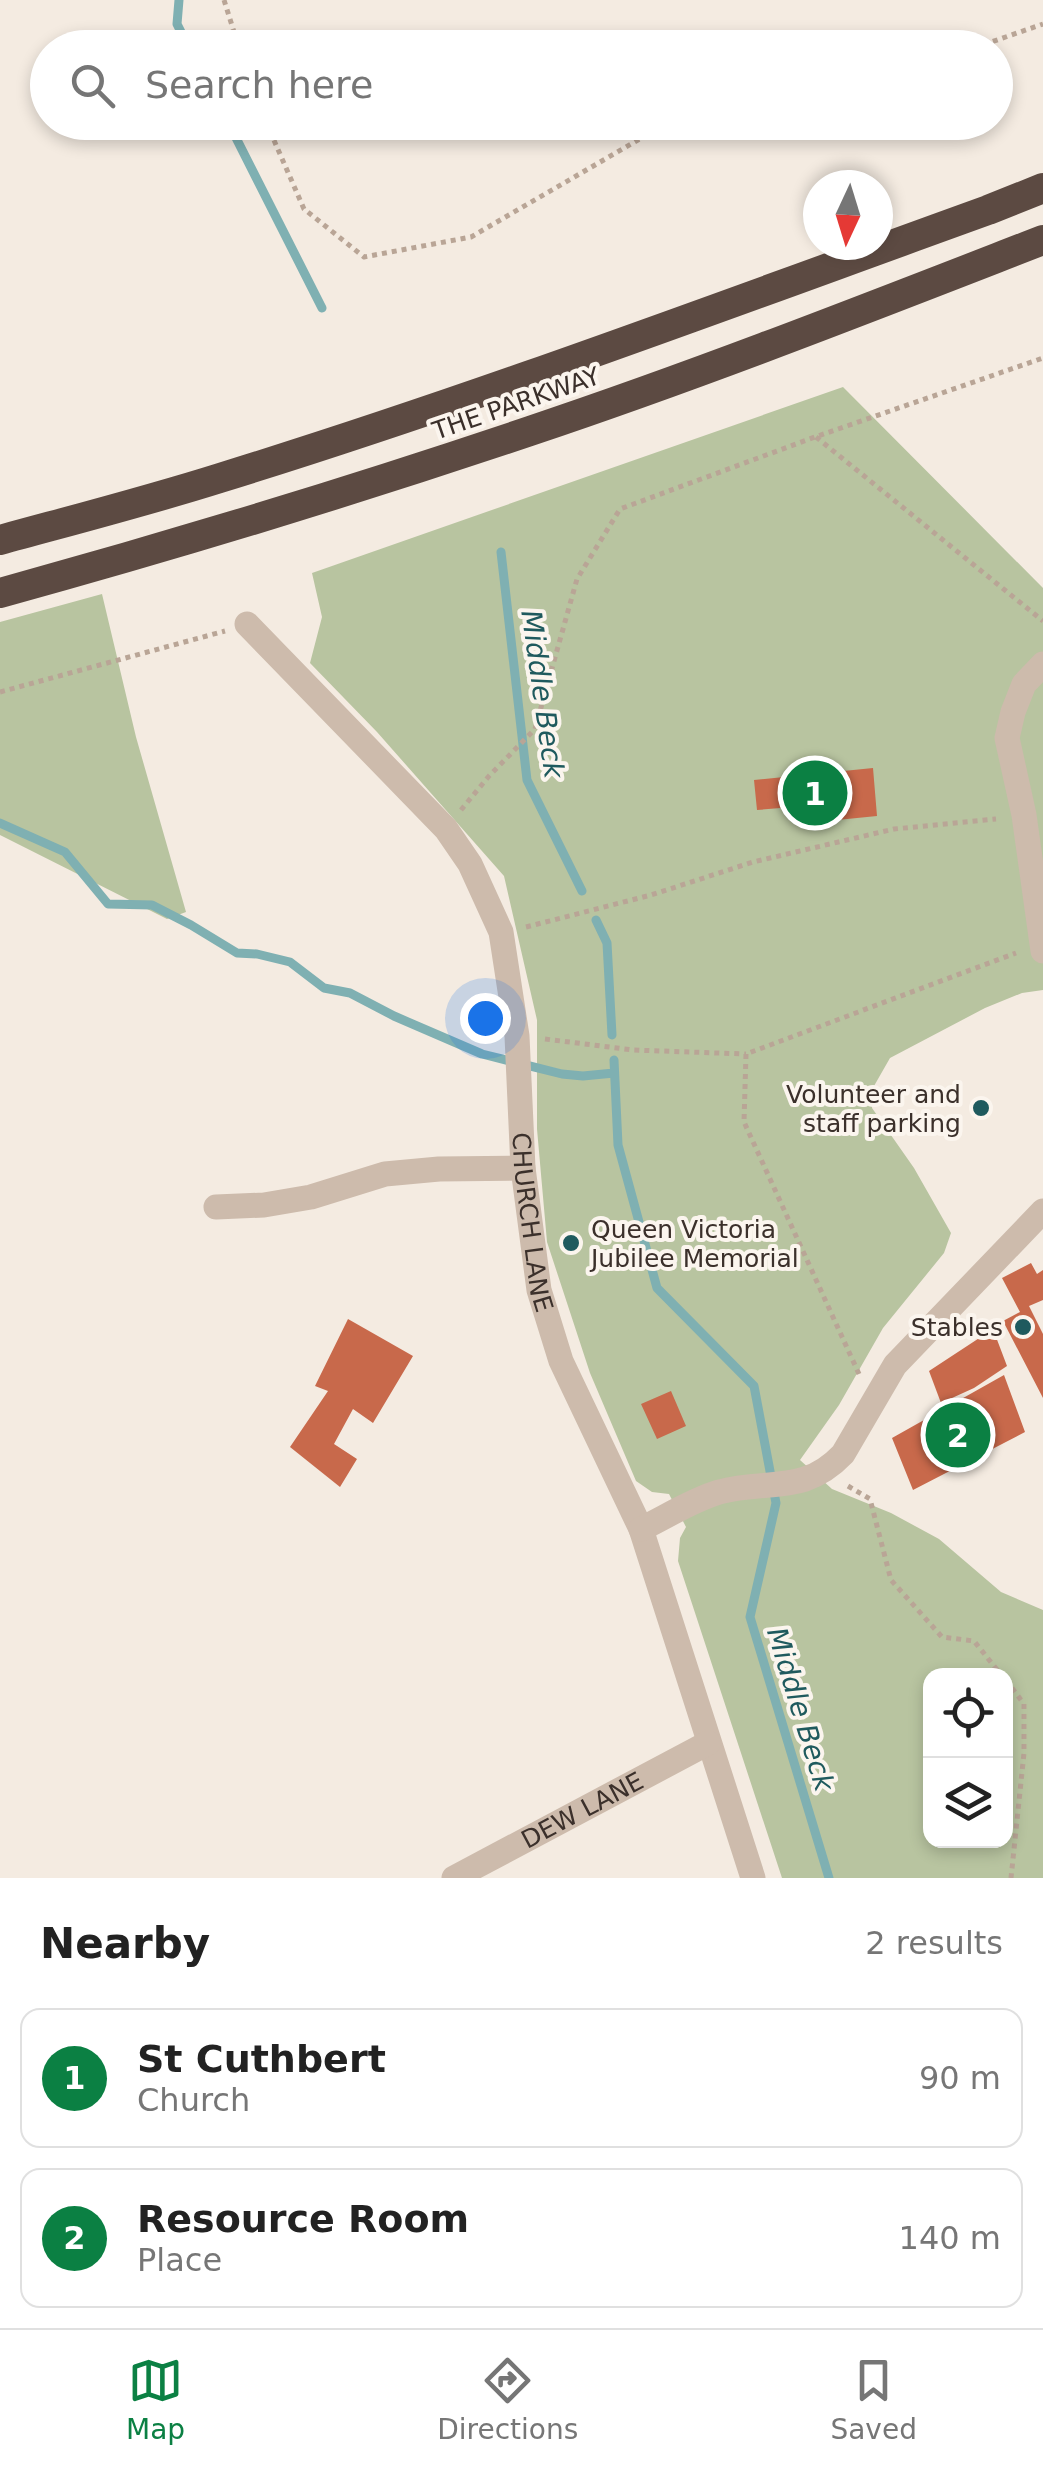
<!DOCTYPE html>
<style>
:root{--surface:#fff;--page:#f2f2f2;--text:#222;--muted:#767676;--line:#e0e0e0;--accent:#0b8043}
body{margin:0;font-family:"DejaVu Sans",sans-serif;background:var(--page);color:var(--text)}
.controls{position:absolute;right:30px;bottom:30px;display:grid;overflow:hidden;border-radius:20px;box-shadow:0 5px 15px #0003}
.controls button{width:90px;height:90px;display:grid;place-items:center;padding:0;border:0;border-bottom:2px solid var(--line);background:var(--surface);color:var(--text);font:50px sans-serif}
.compass{position:absolute;left:803px;top:170px;width:90px;height:90px;border-radius:50%;background:var(--surface);box-shadow:0 5px 15px #0003;rotate:184deg}
.you{position:absolute;left:485px;top:1018px;width:35px;height:35px;margin:-25px;border:8px solid #fff;border-radius:50%;background:#1a73e8;box-shadow:0 0 0 15px #1a73e833}
.badge{display:grid;place-items:center;width:65px;height:65px;border-radius:50%;background:var(--accent);color:#fff;font-size:32px;font-weight:700}
.pin{position:absolute;translate:-50% -50%;border:5px solid #fff;box-shadow:0 2px 10px #0006}
.list{margin:0;padding:0;list-style:none}
h2{display:flex;justify-content:space-between;align-items:center;height:130px;margin:0;padding:0 40px;font-size:42px}
h2 small{font-size:32px;font-weight:400;color:var(--muted)}
.list li{display:grid;grid-template-columns:65px 1fr auto;gap:30px;align-items:center;box-sizing:border-box;height:140px;margin:0 20px 20px;padding:0 20px;border:2px solid var(--line);border-radius:20px}
.list b{display:block;font-size:38px;white-space:nowrap}
.list p{margin:0;font-size:32px;white-space:nowrap;color:var(--muted)}
.list em{font-size:32px;font-style:normal;color:var(--muted)}
.icon{flex:none;width:55px;height:55px;fill:none;stroke:currentColor;stroke-width:2;stroke-linecap:round;stroke-linejoin:round}
.map{position:relative;flex:none;width:1043px;height:1878px;overflow:hidden}
.search{position:absolute;background:var(--surface);box-shadow:0 5px 15px #0003;left:30px;right:30px;top:30px;height:110px;display:flex;align-items:center;gap:25px;box-sizing:border-box;padding:0 35px;border-radius:55px;color:var(--muted);font-size:38px}
.sheet{height:450px;background:var(--surface)}
nav{display:flex;justify-content:space-around;align-items:center;box-sizing:border-box;height:140px;border-top:2px solid var(--line);background:var(--surface);font-size:28px;color:var(--muted)}
nav a{display:grid;justify-items:center;gap:5px}
nav .on{color:var(--accent)}
.map>svg:first-child{display:block}
.green{fill:#b8c4a0;fill-rule:evenodd}
.lines{fill:none;stroke-linecap:round;stroke-linejoin:round}
.stream{stroke:#7fb0b2;stroke-width:9}
.building{fill:#c8694b}
.path{stroke:#b9a596;stroke-width:5;stroke-dasharray:5 5;stroke-linecap:butt}
.minor{stroke:#cdbbac;stroke-width:25}
.highway{stroke:#5c4a42;stroke-width:30}
.poi-dot{fill:#1f5a5e;stroke:#fbf5ee;stroke-width:4}
.labels{text-anchor:middle;stroke-width:8;stroke-linejoin:round;paint-order:stroke}
.street-label{font-size:25px;fill:#3b302b;stroke:#fbf5ee}
.poi-label{font-size:25px;fill:#3b302b;stroke:#fbf5ee;text-anchor:end}
.water-label{font-size:28px;font-style:italic;fill:#1f5a5e;stroke:#fbf5ee}
</style>
<div class="map">
<svg width="1043" height="1878" viewBox="0 0 1043 1878">
<rect width="100%" height="100%" fill="#f4ebe1"/>
<path class="green" d="M843 387 1043 588V990L1022 993 985 1008 890 1058 874 1086 872 1108 914 1168 951 1233 944 1253 883 1328 839 1405 800 1460 832 1489 891 1513 939 1539 1001 1592 1043 1610V1878H782L678 1561 680 1538 686 1527 669 1494 652 1492 636 1481 590 1373 547 1242 537 1129V1020L504 876 377 732 310 663 322 617 312 573ZM930 1676H1006V1840H930Z
M102 594 136 737 186 912 167 919 0 835V622Z"/>
<g class="lines">
<path class="stream" d="M179 0 177 24 189 48
M228 122 322 308
M501 552 527 780 582 891
M0 823 65 852 108 904 152 905 191 925 237 953 257 954 290 962 324 988 350 993 394 1016 482 1054 562 1074 583 1076 614 1073
M596 920 607 943 612 1035
M614 1060 618 1145 657 1288 754 1386 776 1503 750 1617 829 1878"/>
</g>
<path class="building" d="M873 768 877 816 807 823 805 806 757 810 754 780Z
M1031 1263 1037 1274 1043 1270V1300L1029 1306 1043 1334V1398L1003 1321 1020 1312 1002 1278Z
M348 1319 413 1356 373 1423 353 1409 334 1444 357 1459 340 1487 290 1447 328 1391 315 1386Z
M993 1329 1007 1366 974 1388 941 1403 929 1371Z
M1004 1375 1025 1432 913 1490 892 1438Z
M671 1391 686 1426 657 1439 641 1404Z"/>
<g class="lines">
<path class="path" d="M224 0 239 48
M974 48 1043 24
M266 122 304 209 364 257 471 237 669 122
M816 437 1043 621
M0 692 225 631
M461 810 489 776 535 729 577 579 620 509 815 437 1043 358
M526 927 651 895 753 862 894 829 996 819
M545 1039 633 1050 746 1054
M859 1374 744 1122 746 1054 1016 953
M848 1486 870 1499 891 1580 942 1637 974 1641 1002 1676
M1006 1680 1024 1704V1753L1011 1878"/>
<g class="minor">
<path id="s1" d="M247 624 446 829 470 864 501 932 517 1036 523 1168 539 1290 561 1361 641 1529 753 1878"/>
<path d="M1043 664 1024 684 1013 712 1007 738 1024 815 1043 951"/>
<path d="M216 1207 264 1205 311 1197 385 1174 439 1169 523 1168"/>
<path d="M641 1529C666 1517 692 1500 719 1492 769 1479 804 1495 843 1454L895 1365 1043 1211"/>
<path id="s2" d="M454 1878 708 1743"/>
</g>
<path class="highway" d="M0 540C73 520 147 501 220 478 479 398 733 302 988 210L1043 188
M0 593C178 544 355 490 530 431 703 373 873 306 1043 240"/>
</g>
<g class="poi-dot">
<circle cx="981" cy="1108" r="10"/>
<circle cx="571" cy="1243" r="10"/>
<circle cx="1023" cy="1327" r="10"/>
</g>
<g class="labels">
<g class="street-label">
<text transform="translate(516 403) rotate(-19)" y="9">THE PARKWAY</text>
<text dy="9" stroke="none"><textPath href="#s1" startOffset="695">CHURCH LANE</textPath></text>
<text dy="9" stroke="none"><textPath href="#s2" startOffset="145">DEW LANE</textPath></text>
</g>
<g class="poi-label">
<text x="961" y="1103">Volunteer and<tspan x="961" dy="29">staff parking</tspan></text>
<text x="591" y="1238" text-anchor="start">Queen Victoria<tspan x="591" dy="29">Jubilee Memorial</tspan></text>
<text x="1003" y="1336">Stables</text>
</g>
<g class="water-label">
<text transform="translate(543 694) rotate(82)" y="10">Middle Beck</text>
<text transform="translate(801 1709) rotate(73)" y="10">Middle Beck</text>
</g>
</g>
</svg>
<div class="controls">
<button><svg class="icon" aria-label="locate" viewBox="0 0 24 24"><circle cx="12" cy="12" r="6"/><path d="M12 2v4M12 18v4M2 12h4M18 12h4"/></svg></button>
<button><svg class="icon" aria-label="layers" viewBox="0 0 24 24"><path d="M12 4l9 5-9 5-9-5zM3 14l9 5 9-5"/></svg></button>
</div>
<svg class="compass" viewBox="-18 -18 36 36"><path d="M0-13l5 13h-10z" fill="#e53935"/><path d="M0 13l5-13h-10z" fill="#767676"/></svg>
<div class="you"></div>
<div class="pin badge" style="left:815px;top:793px">1</div>
<div class="pin badge" style="left:958px;top:1435px">2</div>
<div class="search"><svg class="icon" aria-label="search" viewBox="0 0 24 24"><circle cx="10" cy="10" r="6"/><path d="M15 15l6 6"/></svg>Search here</div>
</div>
<section class="sheet">
<h2>Nearby<small>2 results</small></h2>
<ul class="list">
<li><span class="badge">1</span><div><b>St Cuthbert</b><p>Church</p></div><em>90 m</em></li>
<li><span class="badge">2</span><div><b>Resource Room</b><p>Place</p></div><em>140 m</em></li>
</ul>
</section>
<nav>
<a class="on"><svg class="icon" aria-label="map" viewBox="0 0 24 24"><path d="M3 6l6-2 6 2 6-2v14l-6 2-6-2-6 2zM9 4v14M15 6v14"/></svg>Map</a>
<a><svg class="icon" aria-label="directions" viewBox="0 0 24 24"><path d="M12 3l9 9-9 9-9-9zM9 14v-3h6M13 9l2 2-2 2"/></svg>Directions</a>
<a><svg class="icon" aria-label="saved" viewBox="0 0 24 24"><path d="M7 4h10v16l-5-4-5 4z"/></svg>Saved</a>
</nav>
